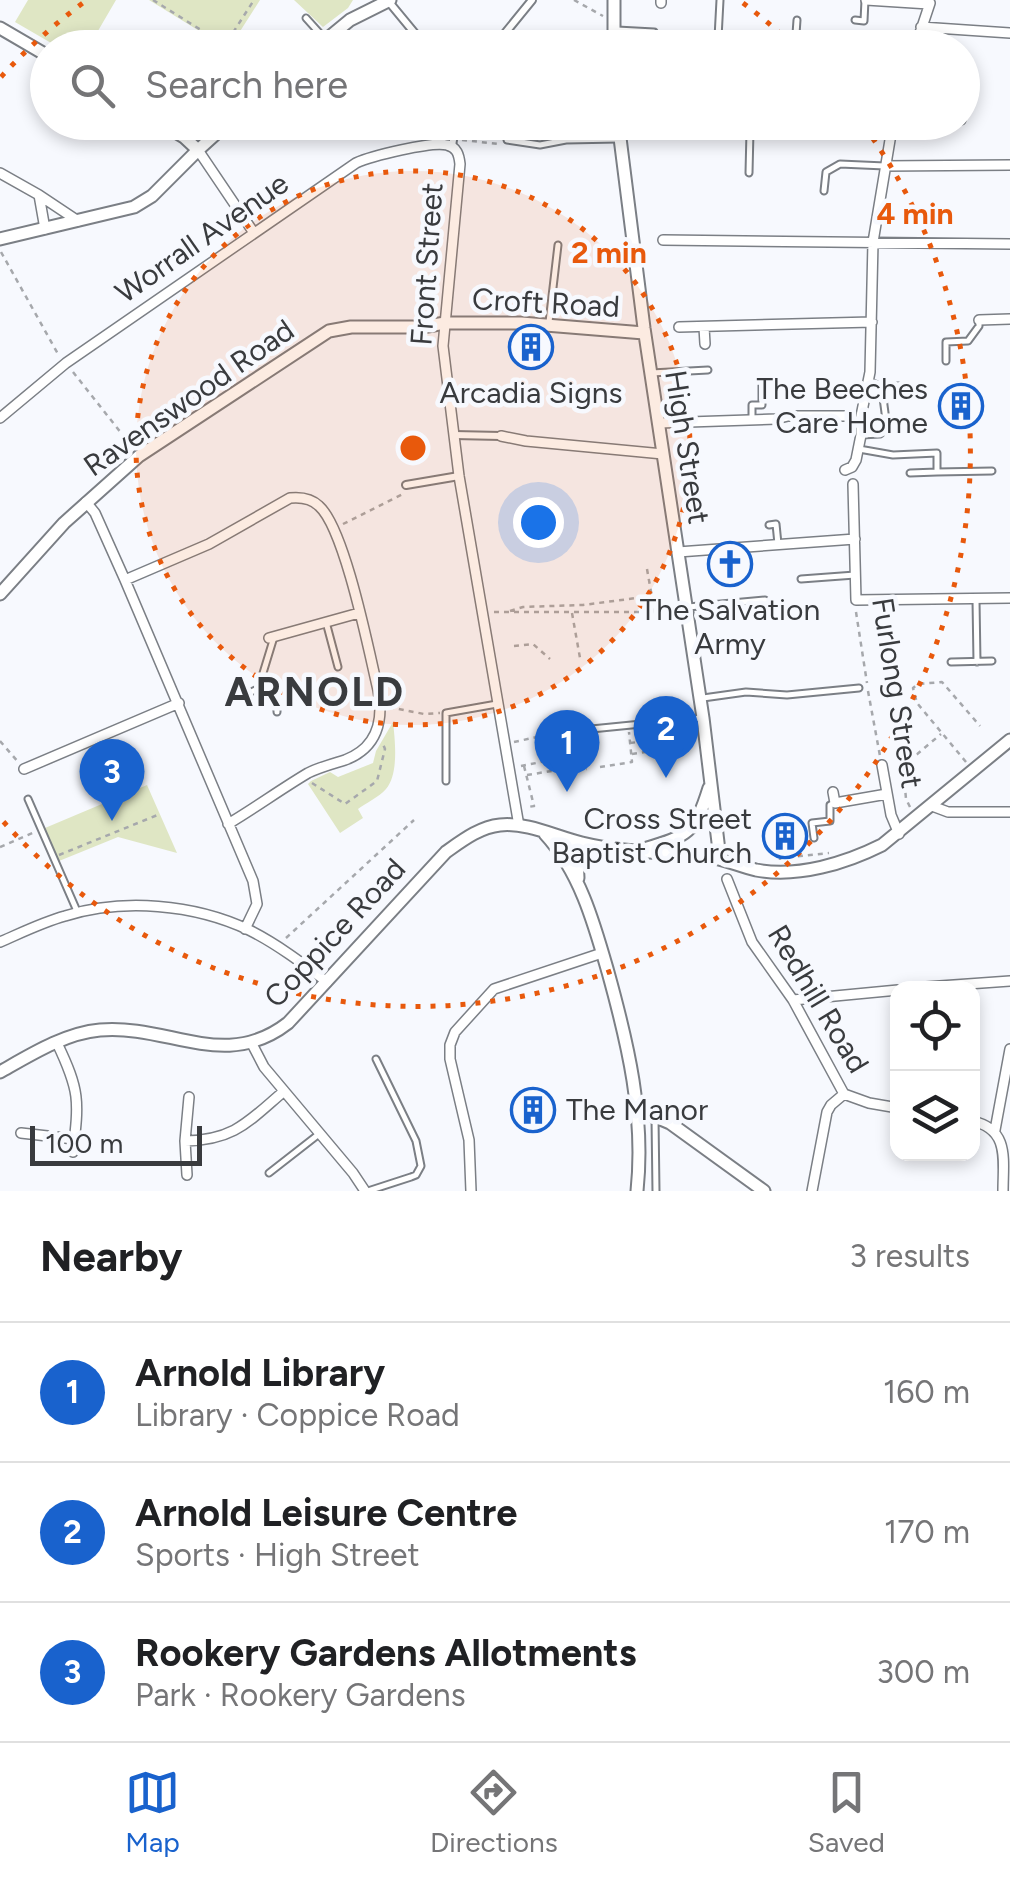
<!DOCTYPE html>
<meta charset="utf-8">
<style>
:root{--surface:#fff;--page:#f6f6f6;--text:#202124;--muted:#757577;--line:#e0e0e0;--accent:#1962cd}
body{margin:0;font-family:Figtree,sans-serif;background:var(--page);color:var(--text)}
.controls{position:absolute;right:30px;bottom:30px;display:grid;overflow:hidden;border-radius:20px;box-shadow:0 5px 15px #0003}
.controls button{width:90px;height:90px;display:grid;place-items:center;padding:0;border:0;border-bottom:2px solid var(--line);background:var(--surface);color:var(--text);font:50px sans-serif}
.scale{position:absolute;left:30px;bottom:25px;width:172px;box-sizing:border-box;padding-left:10px;border:5px solid #393b3e;border-top:0;font-size:28px;line-height:35px;white-space:nowrap;color:#393b3e;-webkit-text-stroke:8px #f7f9fe;paint-order:stroke}
.you{position:absolute;left:538px;top:522px;width:35px;height:35px;margin:-25px;border:8px solid #fff;border-radius:50%;background:#1a73e8;box-shadow:0 0 0 15px #1a73e833}
.badge{display:grid;place-items:center;width:65px;height:65px;border-radius:50%;background:var(--accent);color:#fff;font-size:32px;font-weight:700}
.pin{position:absolute;translate:-50% -82px;filter:drop-shadow(0 2px 5px #0008)}
.pin::after{content:'';position:absolute;top:52px;width:35px;height:30px;background:inherit;clip-path:polygon(0 0,100% 0,50% 100%)}
.list{margin:0;padding:0;list-style:none}
h2{display:flex;justify-content:space-between;align-items:center;height:130px;margin:0;padding:0 40px;font-size:42px}
h2 small{font-size:32px;font-weight:400;color:var(--muted)}
.list li{display:grid;grid-template-columns:65px 1fr auto;gap:30px;align-items:center;box-sizing:border-box;height:140px;padding:0 40px;border-top:2px solid var(--line)}
.list b{display:block;font-size:38px;white-space:nowrap}
.list p{margin:0;font-size:32px;white-space:nowrap;color:var(--muted)}
.list em{font-size:32px;font-style:normal;color:var(--muted)}
.icon{flex:none;width:55px;height:55px;fill:none;stroke:currentColor;stroke-width:2;stroke-linecap:round;stroke-linejoin:round}
.map{position:relative;flex:none;width:1010px;height:1191px;overflow:hidden}
.search{position:absolute;background:var(--surface);box-shadow:0 5px 15px #0003;left:30px;right:30px;top:30px;height:110px;display:flex;align-items:center;gap:25px;box-sizing:border-box;padding:0 35px;border-radius:55px;color:var(--muted);font-size:38px}
.sheet{height:550px;background:var(--surface)}
nav{display:flex;justify-content:space-around;align-items:center;box-sizing:border-box;height:140px;border-top:2px solid var(--line);background:var(--surface);font-size:28px;color:var(--muted)}
nav a{display:grid;justify-items:center;gap:5px}
nav .on{color:var(--accent)}
.map>svg:first-child{display:block}
.green{fill:#dfe6c4}
.lines{fill:none;stroke-linecap:round;stroke-linejoin:round}
.service-casing{stroke:#7b7f85;stroke-width:9}
.pedestrian-casing{stroke:#7b7f85;stroke-width:10}
.minor-casing{stroke:#7b7f85;stroke-width:12}
.tertiary-casing{stroke:#7b7f85;stroke-width:15}
.path{stroke:#a6a8ac;stroke-width:2.5;stroke-dasharray:5 5;stroke-linecap:butt}
.service{stroke:#fff;stroke-width:5}
.pedestrian{stroke:#fff;stroke-width:6}
.minor{stroke:#fff;stroke-width:9}
.tertiary{stroke:#fff;stroke-width:11}
.ring{fill:none;stroke:#e8590c;stroke-width:5;stroke-dasharray:5 10}
.labels{text-anchor:middle;stroke-width:9;stroke-linejoin:round;paint-order:stroke}
.street-label{font-size:30px;fill:#393b3e;stroke:#f7f9fe}
.poi-label{font-size:30px;fill:#393b3e;stroke:#f7f9fe;text-anchor:end}
.district-label{font-size:40px;font-weight:bold;letter-spacing:2.5px;fill:#393b3e;stroke:#f7f9fe}
.centre{fill:#e8590c;stroke:#f7f9fe;stroke-width:5}
.ring-label{font-size:30px;text-anchor:middle;font-weight:bold;fill:#e8590c;stroke:#f7f9fe;stroke-width:9;stroke-linejoin:round;paint-order:stroke}
</style>
<div class="map">
<svg width="1010" height="1191" viewBox="0 0 1010 1191">
<rect width="100%" height="100%" fill="#f7f9fe"/>
<path class="green" d="M28 0H116L88 48 58 47 15 22Z
M149 0H260L230 47 227 48Z
M294 0H353L348 8 323 27Z
M393 722C395 740 399 774 386 789 379 797 366 803 358 809L363 818 340 833 308 784 311 781 330 772 338 777 373 763 376 751Z
M147 785 177 853 118 837 59 861 45 828Z"/>
<g class="lines">
<defs>
<path id="service" d="M720 0 718 38 745 41 747 48
M306 18 324 38
M855 20 864 21 865 0
M617 30 654 32V38L683 39
M795 48 797 20
M962 121 970 88
M574 122 576 139
M507 140 540 145 566 140 618 139
M749 173 750 131
M824 191 826 172 840 164 885 166
M549 322 558 245
M946 361V342L968 341 979 326V320
M651 373 708 370
M880 386H900
M752 419V405H762V385
M861 435 880 434 887 428 882 390 880 386 870 382
M859 449 893 455 937 453V472L992 471
M910 473 937 472
M769 525 776 524 778 544
M801 579 855 575
M976 600 977 662
M688 607 765 600
M326 622 338 667
M274 637 263 673 277 704V712
M951 662 992 661
M251 692 268 684
M703 698 746 692 787 695 859 688
M561 732 702 718
M446 781V713L497 704
M28 799 77 911
M814 838 812 823 830 821V805L835 803
M655 1118 656 1191
M269 1173 319 1134
M368 1191 411 1177 416 1175 421 1166 416 1141 376 1059"/>
<path id="pedestrian" d="M389 2 427 48
M493 48 532 0
M452 146 456 122
M454 435 501 436
M406 485 459 476"/>
<path id="minor" d="M866 0 929 4
M661 3V0
M921 27 1010 33
M915 48 930 3
M655 122 802 132 812 122
M198 150 254 233
M885 166 1010 165
M0 173 39 195 78 221
M39 195 45 229
M663 240 1010 244
M979 320 1010 319
M679 327 872 322
M704 327 705 344
M0 418 66 363 356 163C371 156 432 141 447 145 457 147 459 155 460 164L443 346 459 476 519 826
M659 423 776 419 788 416H848
M501 436 526 441 663 454
M845 470 852 467 856 460 861 435V416L870 372 873 242 893 122
M853 484 856 600 1010 598
M86 502 95 513 125 580 253 881 257 904 245 929
M678 552 855 539
M125 580 209 544 290 498C300 497 311 498 319 506 345 529 369 652 378 690 384 721 377 748 345 760 332 764 320 767 308 773 281 789 255 808 228 824
M269 638 359 613
M882 765 891 815 899 834
M24 769 179 703
M833 792 835 803 887 794
M932 806 948 812H1010
M727 879 752 942 793 1000 844 1094 869 1103 898 1108
M0 942C21 933 43 922 65 916 123 898 194 904 249 930 277 944 302 963 327 982
M912 988 1010 981
M793 1000 898 990
M251 1042 264 1067 353 1173 365 1191
M57 1043C80 1091 79 1100 73 1152
M972 1121C1010 1129 1003 1160 1003 1191
M995 1130 1010 1049
M21 1133 74 1139
M185 1141C234 1140 248 1122 283 1092
M187 1175 185 1141 189 1097
M471 1191 469 1140 450 1059V1045L455 1032 494 989 602 953
M812 1191 827 1112 831 1105 844 1094"/>
<path id="tertiary" d="M614 0V48
M0 28 48 56
M316 48 350 20 390 0
M159 122 184 137 198 150 229 122
M618 122 644 328 703 718 720 859
M0 239 134 207 152 196 198 150
M0 594 64 523 139 456 329 331 351 327H422L445 323H521L644 333
M545 834C580 872 594 923 608 972 628 1044 645 1116 637 1191
M644 849C688 836 695 833 709 788
M578 878 577 857 582 843
M0 1072C30 1055 65 1033 100 1030 169 1024 225 1072 288 1023L446 852C463 840 480 827 500 825 528 822 556 837 582 843 623 853 664 852 704 856 722 858 739 866 756 870 798 878 846 863 882 845L1010 740
M637 1109 670 1123 764 1191"/>
</defs>
<use href="#service" class="service-casing"/>
<use href="#pedestrian" class="pedestrian-casing"/>
<use href="#minor" class="minor-casing"/>
<use href="#tertiary" class="tertiary-casing"/>
<path class="path" d="M153 0 225 45 254 0
M574 0 603 16
M462 140 499 144
M1 252 58 354
M73 372 133 448
M343 524 403 494
M647 569 656 620
M510 611 523 607 583 605 652 596
M494 612H676
M856 612 867 683
M572 613 580 658
M514 646 533 644 550 659
M868 691 880 756
M389 707 424 714 440 713
M0 741 19 763
M514 742 555 733
M630 743 693 735
M632 754 653 751 652 742
M966 762 917 703 913 688 918 684 942 682 980 726
M521 766 577 755 579 768
M524 766 534 806 528 807
M600 767 632 762 629 732
M527 775 564 769H587
M312 783 345 804 377 781 385 749 383 744
M910 807 906 799 903 766 941 734
M0 847 35 832
M59 855 160 814
M780 860V858L829 853
M286 938 414 820"/>
<use href="#service" class="service"/>
<use href="#pedestrian" class="pedestrian"/>
<use href="#minor" class="minor"/>
<use href="#tertiary" class="tertiary"/>
</g>
<circle cx="413" cy="448" r="277" fill="#e8590c" fill-opacity=".12"/>
<g class="ring">
<circle cx="413" cy="448" r="277"/>
<path d="M1 77A554 554 0 0 1 83 3M743 3A554 554 0 0 1 794 46M864 126A554 554 0 0 1 1 819"/>
</g>
<defs>
<symbol id="building-ring" viewBox="-11 -11 22 22"><circle r="9.5" fill="#f7f9fe" stroke="#1962cd" stroke-width="1.5"/><path d="M-4-6H4V6H1V3H-1V6H-4ZM-2.5-4.3h1.7v1.8h-1.7ZM.8-4.3h1.7v1.8H.8ZM-2.5-1h1.7V.8h-1.7ZM.8-1h1.7V.8H.8Z" fill="#1962cd"/></symbol>
<symbol id="church-ring" viewBox="-11 -11 22 22"><circle r="9.5" fill="#f7f9fe" stroke="#1962cd" stroke-width="1.5"/><path d="M-1.2-6h2.4v3.5h3.3v2.4h-3.3V6h-2.4V-.1h-3.3v-2.4h3.3Z" fill="#1962cd"/></symbol>
</defs>
<g fill-rule="evenodd">
<use href="#building-ring" x="506" y="322" width="50" height="50"/>
<use href="#building-ring" x="936" y="381" width="50" height="50"/>
<use href="#church-ring" x="705" y="539" width="50" height="50"/>
<use href="#building-ring" x="760" y="811" width="50" height="50"/>
<use href="#building-ring" x="508" y="1085" width="50" height="50"/>
</g>
<g class="labels">
<g class="street-label">
<text transform="translate(202 238) rotate(-35)" y="10">Worrall Avenue</text>
<text transform="translate(427 264) rotate(-86)" y="10">Front Street</text>
<text transform="translate(546 303) rotate(3)" y="10">Croft Road</text>
<text transform="translate(189 398) rotate(-35)" y="10">Ravenswood Road</text>
<text transform="translate(687 447) rotate(81)" y="10">High Street</text>
<text transform="translate(897 693) rotate(81)" y="10">Furlong Street</text>
<text transform="translate(335 933) rotate(-47)" y="10">Coppice Road</text>
<text transform="translate(818 999) rotate(59)" y="10">Redhill Road</text>
</g>
<g class="poi-label">
<text x="928" y="399">The Beeches<tspan x="928" dy="34">Care Home</tspan></text>
<text x="531" y="403" text-anchor="middle">Arcadia Signs</text>
<text x="730" y="620" text-anchor="middle">The Salvation<tspan x="730" dy="34">Army</tspan></text>
<text x="752" y="829">Cross Street<tspan x="752" dy="34">Baptist Church</tspan></text>
<text x="566" y="1120" text-anchor="start">The Manor</text>
</g>
<g class="district-label">
<text x="315" y="706">ARNOLD</text>
</g>
</g>
<circle cx="413" cy="448" r="15" class="centre"/>
<g class="ring-label">
<text x="915" y="224">4 min</text>
<text x="609" y="263">2 min</text>
</g>
</svg>
<div class="controls">
<button><svg class="icon" aria-label="locate" viewBox="0 0 24 24"><circle cx="12" cy="12" r="6"/><path d="M12 2v4M12 18v4M2 12h4M18 12h4"/></svg></button>
<button><svg class="icon" aria-label="layers" viewBox="0 0 24 24"><path d="M12 4l9 5-9 5-9-5zM3 14l9 5 9-5"/></svg></button>
</div>
<div class="scale">100 m</div>
<div class="you"></div>
<div class="pin badge" style="left:567px;top:792px">1</div>
<div class="pin badge" style="left:666px;top:778px">2</div>
<div class="pin badge" style="left:112px;top:821px">3</div>
<div class="search"><svg class="icon" aria-label="search" viewBox="0 0 24 24"><circle cx="10" cy="10" r="6"/><path d="M15 15l6 6"/></svg>Search here</div>
</div>
<section class="sheet">
<h2>Nearby<small>3 results</small></h2>
<ul class="list">
<li><span class="badge">1</span><div><b>Arnold Library</b><p>Library · Coppice Road</p></div><em>160 m</em></li>
<li><span class="badge">2</span><div><b>Arnold Leisure Centre</b><p>Sports · High Street</p></div><em>170 m</em></li>
<li><span class="badge">3</span><div><b>Rookery Gardens Allotments</b><p>Park · Rookery Gardens</p></div><em>300 m</em></li>
</ul>
</section>
<nav>
<a class="on"><svg class="icon" aria-label="map" viewBox="0 0 24 24"><path d="M3 6l6-2 6 2 6-2v14l-6 2-6-2-6 2zM9 4v14M15 6v14"/></svg>Map</a>
<a><svg class="icon" aria-label="directions" viewBox="0 0 24 24"><path d="M12 3l9 9-9 9-9-9zM9 14v-3h6M13 9l2 2-2 2"/></svg>Directions</a>
<a><svg class="icon" aria-label="saved" viewBox="0 0 24 24"><path d="M7 4h10v16l-5-4-5 4z"/></svg>Saved</a>
</nav>
